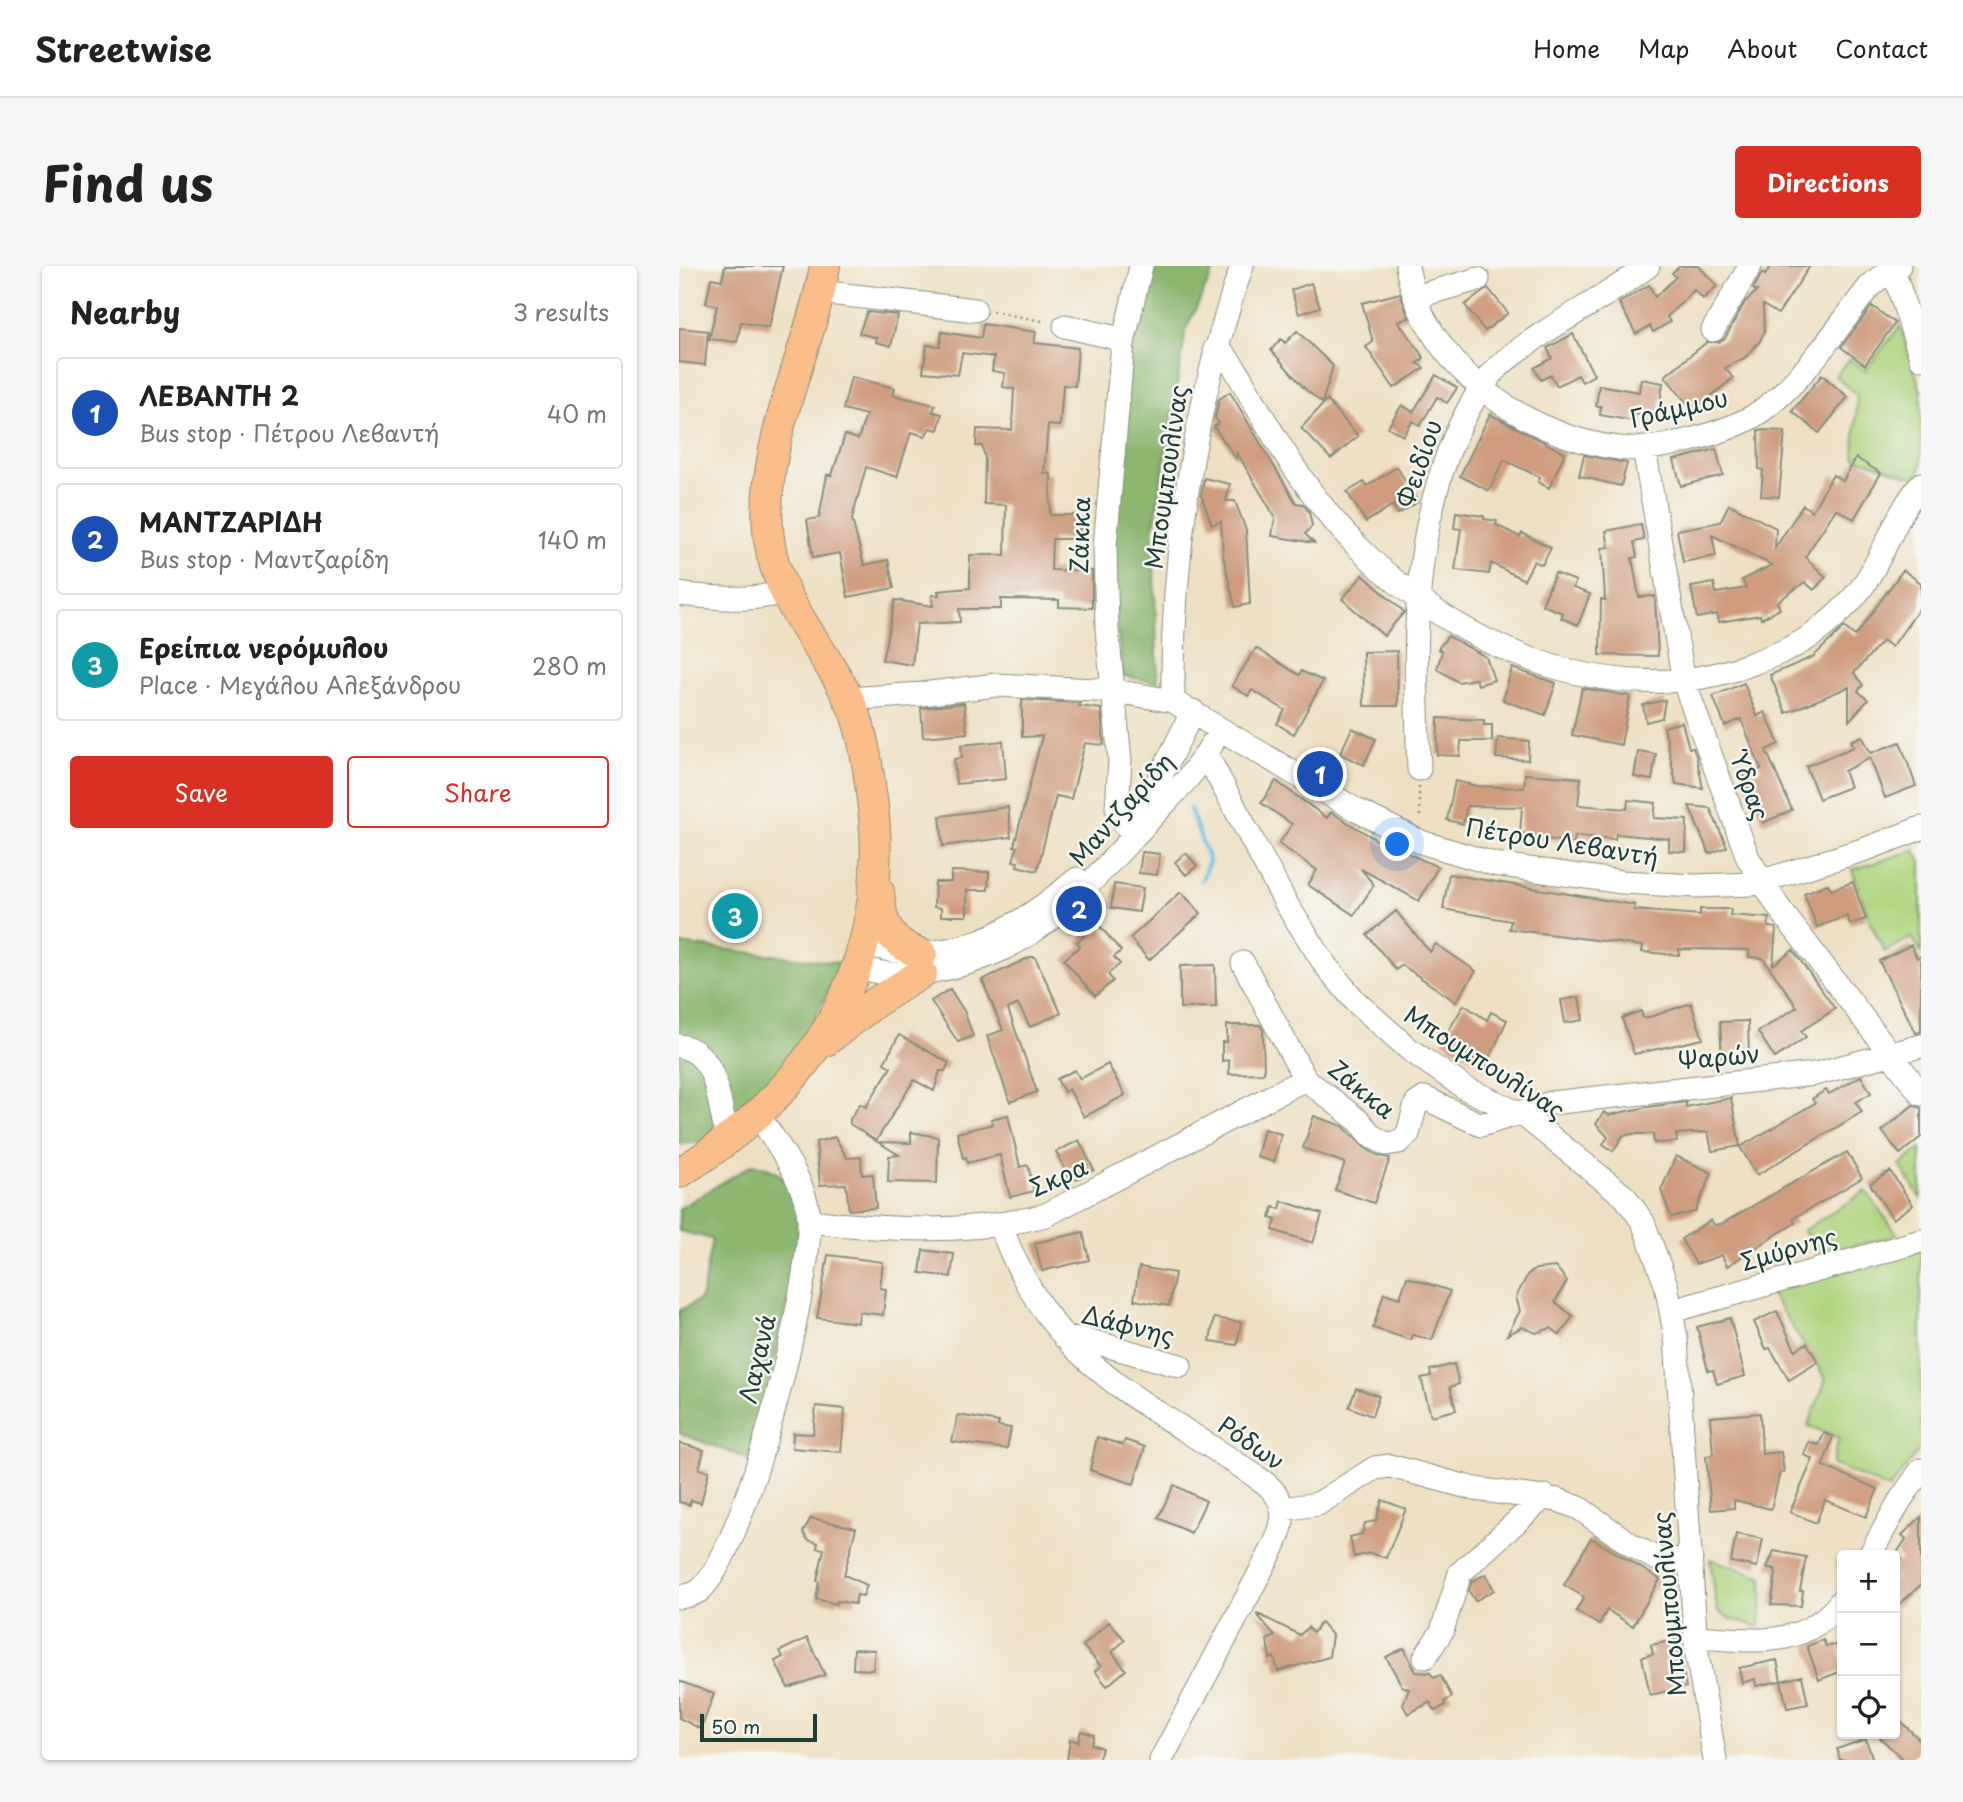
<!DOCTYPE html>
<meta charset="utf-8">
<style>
:root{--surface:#fff;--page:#f6f6f6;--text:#222;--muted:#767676;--line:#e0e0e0;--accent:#d93025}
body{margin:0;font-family:"Playpen Sans",sans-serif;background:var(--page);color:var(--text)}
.controls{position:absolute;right:21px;bottom:21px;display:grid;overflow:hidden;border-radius:7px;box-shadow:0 2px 5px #0004}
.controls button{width:63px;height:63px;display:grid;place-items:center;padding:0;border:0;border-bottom:2px solid var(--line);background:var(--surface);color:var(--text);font:35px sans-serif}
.scale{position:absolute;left:21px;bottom:18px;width:117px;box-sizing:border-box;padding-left:7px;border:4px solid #1f3d34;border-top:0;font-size:19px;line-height:24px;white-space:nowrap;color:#1f3d34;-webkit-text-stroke:5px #f6f6f2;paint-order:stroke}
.you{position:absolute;left:719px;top:579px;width:24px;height:24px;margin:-18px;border:5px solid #fff;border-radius:50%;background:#1a73e8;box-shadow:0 0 0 10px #1a73e833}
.badge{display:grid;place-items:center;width:46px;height:46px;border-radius:50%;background:var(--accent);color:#fff;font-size:23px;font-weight:700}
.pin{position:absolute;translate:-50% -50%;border:4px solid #fff;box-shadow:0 2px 7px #0006}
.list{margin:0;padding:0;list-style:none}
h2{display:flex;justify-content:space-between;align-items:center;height:91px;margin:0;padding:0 28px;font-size:30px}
h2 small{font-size:23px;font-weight:400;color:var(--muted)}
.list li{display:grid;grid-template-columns:46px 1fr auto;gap:21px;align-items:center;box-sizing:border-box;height:112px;margin:0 14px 14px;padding:0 14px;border:2px solid var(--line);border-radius:7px}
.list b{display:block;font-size:26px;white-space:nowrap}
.list p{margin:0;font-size:23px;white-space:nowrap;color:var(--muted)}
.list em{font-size:23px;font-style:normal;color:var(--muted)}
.actions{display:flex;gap:14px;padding:21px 28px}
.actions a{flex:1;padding:16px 0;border:2px solid var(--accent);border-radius:7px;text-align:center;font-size:24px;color:var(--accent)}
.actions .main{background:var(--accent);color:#fff}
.icon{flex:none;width:38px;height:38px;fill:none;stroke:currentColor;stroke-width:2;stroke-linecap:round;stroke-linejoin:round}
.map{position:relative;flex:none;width:1242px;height:1494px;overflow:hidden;border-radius:7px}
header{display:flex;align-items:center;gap:42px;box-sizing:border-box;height:98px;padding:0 35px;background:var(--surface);border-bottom:2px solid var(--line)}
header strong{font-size:33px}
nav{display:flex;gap:38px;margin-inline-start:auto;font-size:24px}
.intro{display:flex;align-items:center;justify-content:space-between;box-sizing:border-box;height:168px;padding:0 42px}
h1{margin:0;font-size:49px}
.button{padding:18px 32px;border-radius:7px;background:var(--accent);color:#fff;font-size:24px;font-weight:700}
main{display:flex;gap:42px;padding:0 42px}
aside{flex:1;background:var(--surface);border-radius:7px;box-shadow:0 2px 5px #0004}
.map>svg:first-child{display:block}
.green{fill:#aed47e;stroke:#668859;stroke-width:2}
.forest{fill:#8ab66d;stroke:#547a50;stroke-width:2}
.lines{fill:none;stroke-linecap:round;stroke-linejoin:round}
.stream{stroke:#66bbe2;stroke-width:4.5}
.building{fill:#cf9d7e}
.minor-casing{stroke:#878e7c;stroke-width:25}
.major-casing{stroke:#878e7c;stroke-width:32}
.path{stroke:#878e7c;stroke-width:2.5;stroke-dasharray:2 5;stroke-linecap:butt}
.minor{stroke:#fff;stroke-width:23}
.major{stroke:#f8bd88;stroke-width:30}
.labels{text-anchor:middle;stroke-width:5;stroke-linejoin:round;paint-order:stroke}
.street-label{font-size:24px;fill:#1f3d34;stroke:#f6f6f2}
</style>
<header>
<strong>Streetwise</strong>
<nav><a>Home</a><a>Map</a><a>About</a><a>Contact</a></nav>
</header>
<div class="intro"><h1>Find us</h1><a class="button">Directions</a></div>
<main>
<aside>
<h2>Nearby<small>3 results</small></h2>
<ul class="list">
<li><span class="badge" style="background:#1a4fb4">1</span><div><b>ΛΕΒΑΝΤΗ 2</b><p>Bus stop · Πέτρου Λεβαντή</p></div><em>40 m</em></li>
<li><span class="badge" style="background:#1a4fb4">2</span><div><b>ΜΑΝΤΖΑΡΙΔΗ</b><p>Bus stop · Μαντζαρίδη</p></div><em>140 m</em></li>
<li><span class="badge" style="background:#0f9aa8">3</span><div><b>Ερείπια νερόμυλου</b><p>Place · Μεγάλου Αλεξάνδρου</p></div><em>280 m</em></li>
</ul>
<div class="actions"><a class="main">Save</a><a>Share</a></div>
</aside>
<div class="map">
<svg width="1242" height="1494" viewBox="0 0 1242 1494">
<rect width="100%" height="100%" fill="#f6f6f2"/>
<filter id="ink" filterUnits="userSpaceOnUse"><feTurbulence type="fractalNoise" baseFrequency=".0143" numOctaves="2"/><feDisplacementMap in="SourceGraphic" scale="14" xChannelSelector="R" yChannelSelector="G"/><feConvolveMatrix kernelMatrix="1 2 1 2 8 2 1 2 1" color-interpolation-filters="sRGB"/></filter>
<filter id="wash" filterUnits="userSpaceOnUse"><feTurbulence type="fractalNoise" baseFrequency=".00686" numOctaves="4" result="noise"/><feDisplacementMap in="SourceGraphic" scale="28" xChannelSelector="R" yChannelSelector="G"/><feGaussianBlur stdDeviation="1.57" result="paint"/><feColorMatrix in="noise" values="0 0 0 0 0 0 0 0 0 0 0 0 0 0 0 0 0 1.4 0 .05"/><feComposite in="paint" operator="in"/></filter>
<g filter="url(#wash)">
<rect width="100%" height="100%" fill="#efe0c3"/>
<path class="green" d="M1221 60 1242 125V202L1236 212 1175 191 1178 129 1156 110 1171 93 1186 105Z
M1236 584 1242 596V687L1233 671 1206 686 1191 656 1173 604Z
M1242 882V933L1221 899Z
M1187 925 1219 969 1143 987 1124 965Z
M1242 983V1181L1210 1223 1153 1198 1160 1172 1129 1160 1147 1113 1090 1025Z
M1031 1293 1084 1311 1081 1361 1052 1353 1038 1344Z"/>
<path class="forest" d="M473 0H537L507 63 474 267 479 416 444 410 427 278 455 66Z
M0 678 162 697 131 763 98 807 25 876 0 878Z
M72 899C97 900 115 917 119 942 126 979 113 1017 105 1053 95 1100 84 1148 74 1195L0 1167V1045L22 1033 33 973 0 965V943Z"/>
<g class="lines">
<path class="stream" d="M511 543 530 595 523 614"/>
</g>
<g id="blocks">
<path class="building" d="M46 0H104L90 62 62 56 58 76 30 73 38 40 27 37 32 12 43 14Z
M1001 0H1020L1038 20 1024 33 1015 24 988 51 991 56 974 66 971 60 957 68 940 37 970 19 976 31 997 11 993 7Z
M1092 0H1131L1099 48 1084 39 1085 66 1081 75 1067 91 1046 102 1054 112 1014 145 986 110 1028 76H1040L1046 72 1066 36 1078 25 1074 23 1083 7 1086 9Z
M632 17 641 41 620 48 612 24Z
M809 22 829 47 806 65 786 39Z
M721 27 730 52 719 55 745 92 738 97 745 102 715 122 687 81 694 76 683 37Z
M1193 40 1216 57 1186 99 1162 81Z
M188 46 219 49 212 80 197 76 198 72 180 67Z
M304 58 357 66 355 77 399 82 396 120 384 119 381 160 369 159 365 207 372 208 371 249H400V273H373L372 304 413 305V342L380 341V334L322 333V343H280L281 356 238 358 233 399 203 394 216 334 254 340 253 329H260L259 325 291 322V289H326L327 239 305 238 306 192 303 180H297L298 163 333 164 335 123 324 121 326 107 313 105 315 91 283 87 279 109 244 106 248 79 261 80 263 66 302 72Z
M0 62 29 65 26 99 0 96Z
M618 65 654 100 643 137 626 123 592 84 602 73 606 77Z
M894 68 915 109 903 116 899 109 878 120 872 109 862 114 855 102 873 92 868 82Z
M757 109 778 122 768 137 758 131 741 160 734 155 724 170 709 161 723 139 734 146Z
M1143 109 1169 131 1140 167 1113 145Z
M172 111 216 122 214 129 256 139 254 146 263 148 259 164 251 162 246 170 232 166 218 211 187 201 173 253 185 299 209 294 215 322 169 331 161 287 134 292 128 254 140 252 148 209H153L166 169 179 173 187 149 164 143Z
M962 113 984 117 979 151 956 148 955 155 921 149 922 140H917L920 119 960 126Z
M551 126 617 237 624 238 630 246 633 260 626 268 635 277 593 270 596 251 558 187 557 192 535 161 540 157 536 152 540 133Z
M648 134 679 170 652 193 622 162Z
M811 148 886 187 870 222 859 216 861 211 825 194 810 225 781 210Z
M1079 164 1106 165 1100 231 1082 230 1084 204 1080 203Z
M1037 183 1044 209 1002 220 995 194Z
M905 189 948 197 942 220 900 210Z
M1177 192 1202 207 1175 253 1157 243 1126 291 1147 311 1135 324 1126 316 1098 336 1101 343 1082 353 1081 349 1040 356 1038 348 1018 352 1012 321 1035 317 1037 327 1067 322 1063 314 1093 299 1033 269 1037 290 1004 296 998 264 1041 256 1050 238 1097 262 1096 282 1124 239 1133 245 1154 209 1164 215Z
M718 201 739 236 719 248 714 239 687 256 668 226 685 216 688 220Z
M525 212 551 218 547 235H556L567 264 571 338 556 341 544 289 542 255 533 259 522 229Z
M777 246 805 250V253L818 255 817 259 841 271 843 267 872 282 863 299 855 295 845 314 812 297 810 308 776 304 782 263 775 262Z
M962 258 965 274 955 276 958 291 953 292 960 331 976 330 979 390 921 389 922 333 926 334 923 282 930 281 927 265Z
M1224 304 1242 317V340L1213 381 1204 374 1175 407 1184 419 1179 425 1189 434 1170 455V421L1107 447 1091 409 1134 391 1165 361 1176 370Z
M876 307 897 315 894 322 911 328 899 359 882 352 884 347 863 339Z
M684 309 725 346 705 370 663 333Z
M769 370 807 391 815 414 799 419 797 413 779 416 758 403 763 385 759 383Z
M577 382 620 409 622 405 644 415 615 468 598 458 606 444 573 424 569 430 553 420Z
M718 385 719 440H685L684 386Z
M833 402 877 417 866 449 824 434Z
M1065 417 1078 450 1086 446 1100 478 1087 484 1113 544 1084 557 1064 511 1082 503 1062 453 1046 460 1034 430Z
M903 422 951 430 942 479 893 469Z
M343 434 401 437 400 440 422 443 425 479 406 477 392 533 377 530 358 605 338 600 339 596 334 595 338 581 335 580 363 470 343 471Z
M986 434 983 452 967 456 964 439Z
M285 437 288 467 244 471 242 442Z
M759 452 805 454V459H813V475H782L781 490 758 489Z
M1003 456 1010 482H1014L1017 489 1024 522 997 518 985 461Z
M673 462 697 473 685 499 661 488Z
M1183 470 1192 487 1221 476 1237 520 1206 532 1191 492 1165 505 1171 521 1140 533 1127 500 1175 481 1172 475Z
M819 472 850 475 849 494 817 492Z
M324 475 327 513 277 518 275 493 283 492 282 479Z
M959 485 977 488 973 514 955 511Z
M846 508 902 512 899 539 948 543 949 534 977 537 975 552 1008 554 1007 586 990 585V573L937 568 936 573 896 570 895 577 854 571V568L841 567 843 541 788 540 784 558 768 554 776 515 798 520 845 522Z
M597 515 648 552 652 546 722 589 724 585 759 601 740 635 682 603 695 619 675 649 629 619 638 604 600 578 613 558 582 537Z
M1010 540 1031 542 1048 581 1030 588Z
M329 541 332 571 264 580 261 550Z
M463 586 481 588 478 609 460 607Z
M507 587 518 600 507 609 496 596Z
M272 605 310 606 309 624H288V650H262V642L255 641 256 616H272Z
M770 608 956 639 955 644 1021 649V643H1052L1051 649 1090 652 1089 661 1097 662 1094 699 1114 684 1156 743 1122 765 1127 771 1096 792 1079 766 1118 741 1084 692 1070 691V684L1000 683V689L963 686 964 680 830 663 832 655 764 643Z
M1174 616 1187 653 1171 658 1168 650 1138 661 1125 627 1149 618 1152 624Z
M435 618 464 622 460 646 432 642Z
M502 626 522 647 470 694 451 672Z
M717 645 751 686 757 678 797 705 777 736 723 699 717 704 688 669Z
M409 652H414L442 685 435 691 441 698 429 708 434 715 416 730 385 694 401 680 398 676 405 670 398 662Z
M1232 679 1238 692 1242 690V766L1237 767 1200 695Z
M351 691H356L382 747 351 761 339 738 329 743 358 826 331 836 308 770 324 764 303 714Z
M536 699 537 741 501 742V700Z
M271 723 285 745 294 770 279 776 252 735Z
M900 731 904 754 886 757 882 734Z
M1012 737 1024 773 955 788 943 752 962 745 964 752 974 750Z
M785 739 808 754 812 746 828 754 807 800 763 775Z
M1069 755 1070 793 1043 794 1041 756Z
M548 759H581L584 764 585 807 550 808V794L543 795V776H548Z
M220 769 270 797 266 805H261L255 825 235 814 197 875 171 858V853L181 838 187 841 212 801 205 797Z
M429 798 446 829 405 851 390 823 385 826 378 813 396 804 401 813Z
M1182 810 1192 827 1177 836 1183 846 1078 909 1061 881 1136 837 1133 833 1147 824 1150 828Z
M1052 832 1061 880 1033 885 1029 866 997 868 998 876 975 877 974 868H952L944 870 934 885 924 878 929 871 917 858 925 846 930 849 968 841 1007 836V841Z
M1234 839 1242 842V871L1221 888 1203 865Z
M329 849 341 901 349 899 355 925 331 931 321 889 288 897 287 891 284 892 278 867 314 858 312 853Z
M635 850 664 860 686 882 700 890 711 892 695 937 656 924 666 897 624 882Z
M585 863 602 868 595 896 578 891Z
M232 866 259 871 258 917 209 916 210 890 220 889 199 876 232 877Z
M156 871 168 892 182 891 183 909 194 908 197 942 170 944 167 918 141 919 137 876Z
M400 874 415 904 392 916 377 886Z
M1168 886 1183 912 1114 953 1116 957 1048 1000 1043 989 1017 998 1002 973 1032 954 1035 959 1042 958Z
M997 890 1033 907 1016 946 992 951 982 924Z
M1211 905 1234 939 1214 953 1191 918Z
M603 935 643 948 634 977 594 964 597 954 591 952 594 941 601 943Z
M404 966 410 994 363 1005 356 977Z
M244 984 275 988 272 1011 241 1007Z
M149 989 204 996 201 1022 207 1023 204 1049 180 1046 179 1057 138 1052Z
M460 1001 496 1007 490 1040 455 1034Z
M877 1001 888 1015 876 1036 894 1050 881 1069 872 1062 857 1067 843 1061 828 1069 841 1045 837 1031 849 1008 857 1003Z
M728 1011 771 1025 753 1074 734 1069 732 1074 694 1062 705 1027 721 1032Z
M1098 1045 1116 1084 1128 1077 1139 1096 1110 1114 1091 1082 1087 1083 1075 1056Z
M535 1052 562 1056 558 1079 531 1075Z
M1051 1052 1066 1110 1038 1118 1034 1104 1029 1105 1018 1061Z
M775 1098 780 1118 771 1121 777 1144 752 1150 742 1112 752 1110 751 1104Z
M677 1122 700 1130 693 1150 670 1141Z
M137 1140 166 1143 162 1186 113 1182 114 1167 134 1168Z
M1081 1147 1083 1188 1102 1186 1105 1206H1101L1092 1243 1055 1234V1242L1032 1244 1027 1190 1034 1189 1031 1151Z
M279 1149 320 1156 319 1160 332 1162 328 1183 273 1176Z
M1145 1167 1154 1170 1144 1200 1199 1223 1187 1251 1146 1234 1137 1257 1111 1246 1134 1193 1125 1189 1130 1176 1140 1179Z
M418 1171 444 1179 446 1174 466 1181 455 1218 411 1204Z
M0 1177 25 1184 20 1203 30 1205 22 1237 12 1234 11 1239 0 1236Z
M495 1219 527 1235 512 1267 479 1252Z
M703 1234 727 1243 707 1292 691 1287 675 1291 671 1271 683 1268 686 1257 697 1255Z
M1242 1251V1319L1216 1342V1299L1222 1293 1217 1288 1227 1273 1223 1269Z
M132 1252 177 1262 165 1309 188 1319 184 1330 178 1329 176 1338 158 1335 157 1338 137 1333 140 1316 138 1315 145 1283 138 1282 139 1277 129 1274 124 1266Z
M1057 1268 1084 1273 1078 1301 1052 1296Z
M912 1272 981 1313 954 1360 928 1344 920 1359 897 1345 905 1331 885 1319Z
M1095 1285 1127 1291 1121 1325H1124L1122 1340 1092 1339 1097 1308 1096 1303 1088 1302Z
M807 1308 815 1324 796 1335 790 1325 793 1315Z
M577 1347 621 1369 629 1361 634 1367 642 1356 653 1369 650 1391 599 1405 595 1391 591 1393 588 1374 596 1370Z
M430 1356 446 1374 433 1386 447 1404 428 1420 416 1405 422 1400 404 1380Z
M128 1372 146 1409 109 1422 96 1395 104 1391 101 1385Z
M997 1374 1007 1421 971 1429 963 1391 974 1388 972 1379Z
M1144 1374 1147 1380 1160 1379 1163 1405 1140 1414 1128 1380Z
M725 1382 737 1406 751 1407 755 1412 761 1409 773 1431 765 1436 766 1439 756 1445 751 1436 729 1448 724 1439 730 1423 723 1420 707 1391Z
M175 1383 196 1384 194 1404 174 1403Z
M1098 1394 1102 1415 1077 1420 1076 1413 1063 1417 1060 1402Z
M1123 1410 1129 1438 1108 1442 1102 1415Z
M0 1415 35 1428 22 1463 0 1452Z
M1216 1450 1242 1475V1494H1225L1197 1468H1216Z
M402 1465 415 1469 412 1478 423 1482 419 1494H388L391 1473 399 1476Z
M1187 1473 1194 1494H1161L1158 1483Z"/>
</g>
</g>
<g filter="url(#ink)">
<use href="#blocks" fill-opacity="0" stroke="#878e7c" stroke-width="2"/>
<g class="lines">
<defs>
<path id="minor" d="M728 0C744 98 845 171 940 182 974 187 1043 168 1073 151 1118 124 1158 62 1190 21L1205 8 1220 0
M1213 0 1242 92
M141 26 296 44
M736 31 799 13
M386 60 433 71 444 77
M1034 64 1071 0
M536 83 544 87 557 104C593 168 628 230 680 282 777 381 933 448 1069 399 1094 390 1119 381 1140 364 1159 349 1178 331 1190 310 1209 279 1218 247 1242 218
M965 182 1005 416 1069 592 1100 642 1242 828
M0 328C36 332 71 336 105 326
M169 433 243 428 317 419 436 425 494 435 677 544 742 576 815 598 943 616 1017 620 1074 618 1187 583 1242 562
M494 435C492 288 515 139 563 0
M527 488 608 639 647 700 677 736 731 784 786 822 847 851 946 931 964 956 987 1019 997 1072 1017 1381 1036 1494
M740 503C736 389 730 275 777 168 790 141 804 113 827 94 871 58 924 34 969 0
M438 542 441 494 428 364 426 280 444 77 462 0
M446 559 477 519 514 445
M184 677C266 706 336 666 398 613
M564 697 626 813 680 855 693 870 707 878 720 876 729 868 737 838 746 832 802 859 872 837 1136 808 1242 780
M177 700C208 711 229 710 260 704 354 686 399 630 461 564 485 537 515 510 533 478
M0 780C41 786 39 841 49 874
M130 955C209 964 288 969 367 949L626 813
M321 958C375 1108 469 1133 586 1217 610 1236 606 1257 594 1282L482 1494
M993 1045 1242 975
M385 1071 408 1074 501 1100
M604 1243 639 1238 696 1202 711 1200 796 1223 879 1234 900 1242 954 1280 980 1294 1012 1293
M1191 1289 1220 1236 1242 1204
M0 1331C7 1330 14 1329 20 1325 66 1288 133 1016 130 954 128 917 99 879 79 849
M1017 1371C1074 1374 1124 1385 1163 1334
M746 1391 763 1365 781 1307 866 1230"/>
<path id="major" d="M200 626C202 658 210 677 243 688
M147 775 197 736 243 707
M0 907C139 822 217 691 192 526 189 500 185 472 176 448 152 386 99 342 90 273 78 181 130 89 146 0"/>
</defs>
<use href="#minor" class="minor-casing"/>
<use href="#major" class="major-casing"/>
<path class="path" d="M313 45 368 56
M740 520 741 555"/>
<use href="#minor" class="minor"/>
<use href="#major" class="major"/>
</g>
</g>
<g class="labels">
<g class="street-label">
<text transform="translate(1000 143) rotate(-13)" y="8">Γράμμου</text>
<text transform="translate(741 198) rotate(-71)" y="8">Φειδίου</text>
<text transform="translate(488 211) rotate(-82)" y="8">Μπουμπουλίνας</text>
<text transform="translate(402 269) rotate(-88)" y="8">Ζάκκα</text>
<text transform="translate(1070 521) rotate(70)" y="8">Ύδρας</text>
<text transform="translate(443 544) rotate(-48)" y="8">Μαντζαρίδη</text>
<text transform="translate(883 577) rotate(9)" y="8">Πέτρου Λεβαντή</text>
<text transform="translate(1040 792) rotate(-5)" y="8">Ψαρών</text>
<text transform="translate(805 797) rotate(33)" y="8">Μπουμπουλίνας</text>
<text transform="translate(682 824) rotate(39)" y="8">Ζάκκα</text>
<text transform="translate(380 912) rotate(-24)" y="8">Σκρα</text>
<text transform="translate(1110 984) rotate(-16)" y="8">Σμύρνης</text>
<text transform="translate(449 1060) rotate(14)" y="8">Δάφνης</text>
<text transform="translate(79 1093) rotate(-77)" y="8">Λαχανά</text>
<text transform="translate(572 1178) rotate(35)" y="8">Ρόδων</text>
<text transform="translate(991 1338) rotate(-95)" y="8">Μπουμπουλίνας</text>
</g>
</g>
</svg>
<div class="controls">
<button>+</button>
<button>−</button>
<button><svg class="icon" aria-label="locate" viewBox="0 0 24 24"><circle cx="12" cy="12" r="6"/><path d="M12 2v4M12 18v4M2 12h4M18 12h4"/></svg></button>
</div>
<div class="scale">50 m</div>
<div class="you"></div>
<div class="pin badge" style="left:641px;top:508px;background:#1a4fb4">1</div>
<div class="pin badge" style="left:400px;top:643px;background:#1a4fb4">2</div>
<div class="pin badge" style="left:56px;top:650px;background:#0f9aa8">3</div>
</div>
</main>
